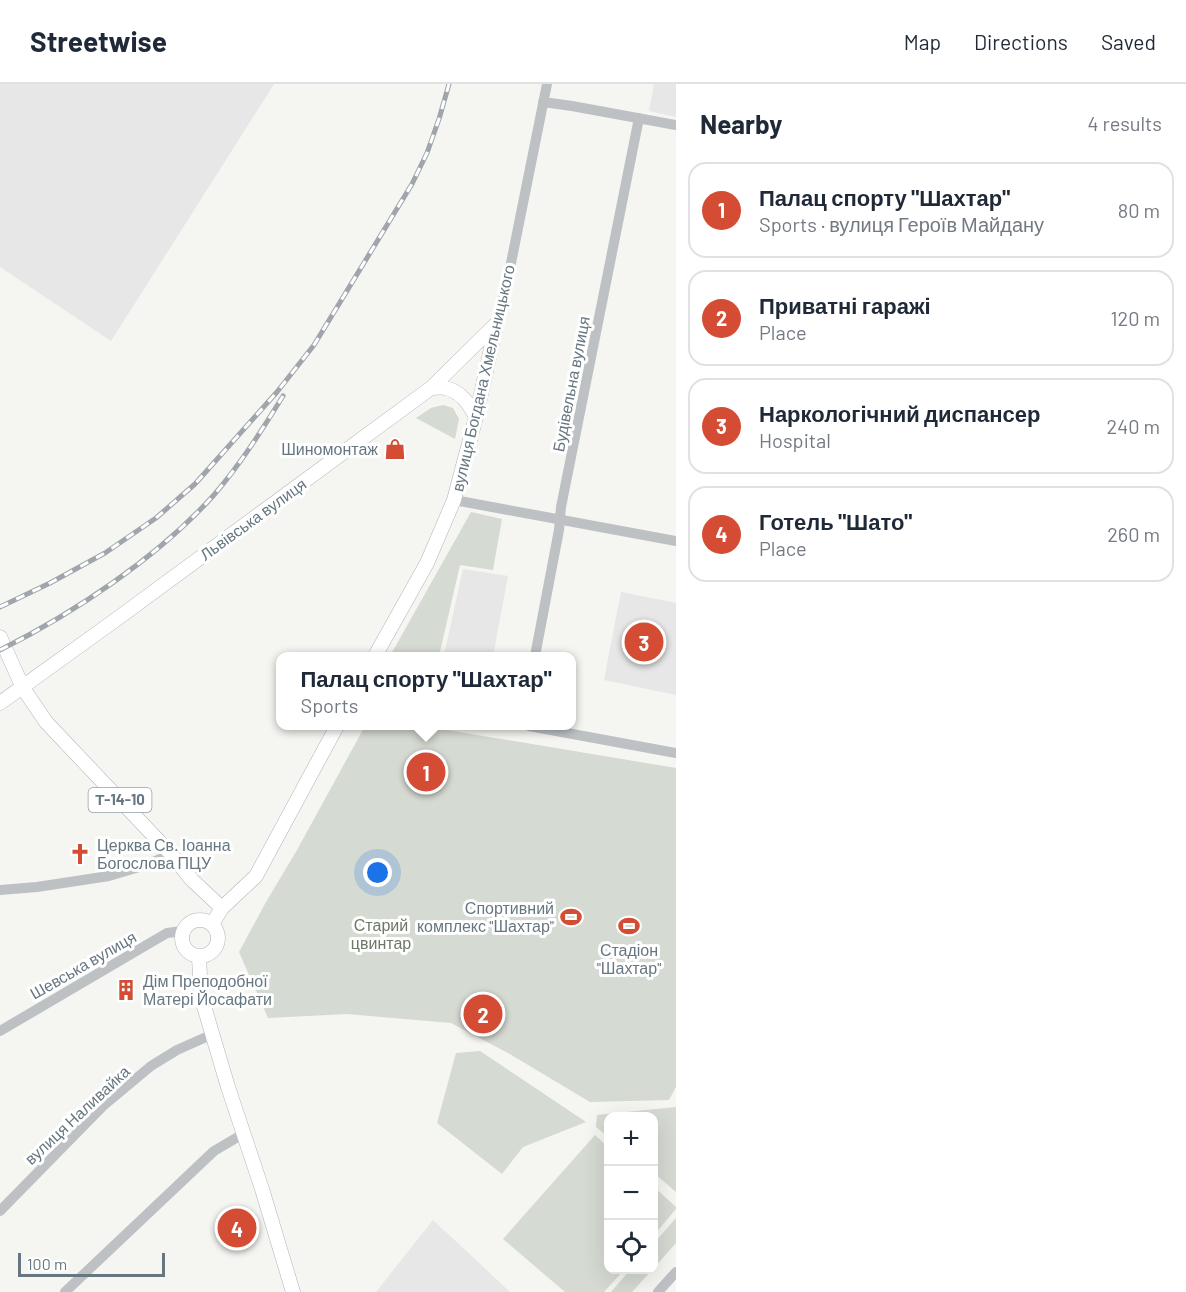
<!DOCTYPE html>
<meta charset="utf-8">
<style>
:root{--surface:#fff;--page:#f2f2f3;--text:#1f2937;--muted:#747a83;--line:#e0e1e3;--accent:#d44c34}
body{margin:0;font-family:Barlow,sans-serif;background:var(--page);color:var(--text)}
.controls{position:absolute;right:18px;bottom:18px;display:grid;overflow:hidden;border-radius:12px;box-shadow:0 6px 24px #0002}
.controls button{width:54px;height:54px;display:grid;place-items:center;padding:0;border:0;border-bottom:2px solid var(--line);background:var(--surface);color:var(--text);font:30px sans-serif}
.scale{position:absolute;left:18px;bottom:15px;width:147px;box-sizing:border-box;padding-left:6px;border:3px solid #677781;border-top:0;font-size:16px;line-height:21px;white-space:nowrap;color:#677781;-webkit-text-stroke:4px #fff;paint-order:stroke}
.you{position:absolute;left:378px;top:789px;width:21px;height:21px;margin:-15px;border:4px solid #fff;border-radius:50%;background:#1a73e8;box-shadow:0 0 0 9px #1a73e833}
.badge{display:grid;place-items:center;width:39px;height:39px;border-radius:50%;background:var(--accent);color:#fff;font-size:20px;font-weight:700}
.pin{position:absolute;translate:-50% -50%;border:3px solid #fff;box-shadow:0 2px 6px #0006}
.popup{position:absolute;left:276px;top:568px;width:300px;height:78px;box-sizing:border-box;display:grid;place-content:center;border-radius:12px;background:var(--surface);filter:drop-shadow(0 2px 4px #0005);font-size:20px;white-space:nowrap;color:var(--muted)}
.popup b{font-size:22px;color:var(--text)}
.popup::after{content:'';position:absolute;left:50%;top:100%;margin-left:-12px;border:12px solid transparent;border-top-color:var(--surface)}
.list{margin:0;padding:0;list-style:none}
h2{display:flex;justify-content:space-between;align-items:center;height:78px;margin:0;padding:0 24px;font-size:26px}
h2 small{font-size:20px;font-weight:400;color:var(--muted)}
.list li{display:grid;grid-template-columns:39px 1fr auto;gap:18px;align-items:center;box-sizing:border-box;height:96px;margin:0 12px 12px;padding:0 12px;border:2px solid var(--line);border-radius:18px}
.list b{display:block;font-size:22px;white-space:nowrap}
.list p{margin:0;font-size:20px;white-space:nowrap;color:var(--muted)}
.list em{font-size:20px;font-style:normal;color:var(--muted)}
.icon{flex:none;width:33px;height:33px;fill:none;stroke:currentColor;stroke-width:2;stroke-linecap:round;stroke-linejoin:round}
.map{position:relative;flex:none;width:676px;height:1208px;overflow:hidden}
header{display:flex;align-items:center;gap:36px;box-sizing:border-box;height:84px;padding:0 30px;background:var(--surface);border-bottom:2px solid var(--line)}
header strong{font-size:28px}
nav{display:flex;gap:33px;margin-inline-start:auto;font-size:21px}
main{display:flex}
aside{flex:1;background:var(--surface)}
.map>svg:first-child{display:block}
.built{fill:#e6e7e6}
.green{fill:#d5dad2}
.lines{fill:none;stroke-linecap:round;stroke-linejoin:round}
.major-casing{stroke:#b0b5b8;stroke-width:15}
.minor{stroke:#bdc1c4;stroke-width:10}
.major{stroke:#fff;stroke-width:14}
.rail-casing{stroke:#9fa5aa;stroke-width:5}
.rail{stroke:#fff;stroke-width:3;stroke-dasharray:9;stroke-linecap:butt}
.labels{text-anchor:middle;stroke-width:6;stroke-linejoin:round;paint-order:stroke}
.shield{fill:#fff;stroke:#95a0a7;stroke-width:1.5}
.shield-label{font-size:15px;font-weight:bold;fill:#677781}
.street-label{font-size:16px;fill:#677781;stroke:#fff}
.poi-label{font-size:16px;fill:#677781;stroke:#fff;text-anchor:end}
.park-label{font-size:16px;fill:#6b7965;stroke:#fff}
</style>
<header>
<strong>Streetwise</strong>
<nav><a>Map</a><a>Directions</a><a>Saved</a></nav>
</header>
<main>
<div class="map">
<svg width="676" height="1208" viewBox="0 0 676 1208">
<rect width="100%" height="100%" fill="#f5f5f2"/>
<path class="built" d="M0 0H274L111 257 0 183Z
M654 0H676V33L649 27Z
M463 485 508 492 493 572H451L444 571Z
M621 508 676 519V611L604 596Z
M433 1136 510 1208H376Z"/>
<path class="green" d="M443 321 453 324 459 335 455 355 416 334 431 324Z
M471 428 502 435 493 486 460 481 439 572H390Z
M365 642H423L676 684V1003L669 1016 590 1018 508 969 451 939 347 930 268 934 239 868 266 818 297 766Z
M480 967 586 1038 523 1063 502 1090 437 1039 456 969Z
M676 1023V1108L654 1089V1032H608V1053L596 1043 597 1031Z
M595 1051 608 1063V1186H624L604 1208H565L503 1155Z
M654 1103 676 1123V1125L654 1151Z
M676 1134V1159L654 1184V1159Z
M630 1186H652L632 1208H611Z"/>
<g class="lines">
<defs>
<path id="major" d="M431 304C435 304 441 303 445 304 461 307 469 320 476 333
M0 553 23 604 46 638 171 770 192 796 222 824
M375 572 427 479 454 416 476 333 496 242
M0 619 114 537 431 304 496 240
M182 854a18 18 0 1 1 36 0a18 18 0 1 1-36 0Z
M212 840 222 824 256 792 337 642
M199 873 201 912 228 1003 262 1105 293 1208"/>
</defs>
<use href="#major" class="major-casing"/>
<path class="minor" d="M543 18 572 22 676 41
M496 240 510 184 547 0
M454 416 676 457
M535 572 559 446 561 423 639 34
M529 642 676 669
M0 806 37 803 109 792 146 781 171 770
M0 947 167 849 183 847
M0 1127 103 1022 151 982 177 966 213 950
M65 1208 214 1067 243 1050
M658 1208 676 1188"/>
<use href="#major" class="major"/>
<defs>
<path id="rail" d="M0 523 50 499 105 469 156 434 195 400 277 308 314 261 412 100 427 69 439 35 449 0
M0 566C74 529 157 474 213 412 240 381 262 346 283 312"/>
</defs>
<use href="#rail" class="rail-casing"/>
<use href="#rail" class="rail"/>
</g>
<defs>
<symbol id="shop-bare" viewBox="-9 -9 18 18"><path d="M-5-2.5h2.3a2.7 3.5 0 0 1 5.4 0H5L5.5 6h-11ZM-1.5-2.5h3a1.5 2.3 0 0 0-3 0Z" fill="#d44c34" stroke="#fff" stroke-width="2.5" paint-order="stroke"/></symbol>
<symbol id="church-bare" viewBox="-9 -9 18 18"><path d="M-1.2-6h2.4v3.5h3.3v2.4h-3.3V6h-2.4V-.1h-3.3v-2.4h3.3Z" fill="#d44c34" stroke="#fff" stroke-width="2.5" paint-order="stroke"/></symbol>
<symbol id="stadium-bare" viewBox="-9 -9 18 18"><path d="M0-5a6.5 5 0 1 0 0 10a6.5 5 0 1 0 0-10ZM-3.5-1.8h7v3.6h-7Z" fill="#d44c34" stroke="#fff" stroke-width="2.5" paint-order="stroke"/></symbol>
<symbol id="building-bare" viewBox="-9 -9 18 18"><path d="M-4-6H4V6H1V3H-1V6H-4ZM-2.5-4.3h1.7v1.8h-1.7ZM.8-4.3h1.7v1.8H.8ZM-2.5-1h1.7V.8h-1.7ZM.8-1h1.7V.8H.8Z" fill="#d44c34" stroke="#fff" stroke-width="2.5" paint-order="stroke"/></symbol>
</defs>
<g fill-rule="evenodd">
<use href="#shop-bare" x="380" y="350" width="30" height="30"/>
<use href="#church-bare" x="65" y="755" width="30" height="30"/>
<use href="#stadium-bare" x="556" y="818" width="30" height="30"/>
<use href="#stadium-bare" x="614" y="827" width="30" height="30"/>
<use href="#building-bare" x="111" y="891" width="30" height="30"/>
</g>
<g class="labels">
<rect class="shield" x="88.5" y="704" width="63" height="24" rx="4.5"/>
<g class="shield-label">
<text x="120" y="721">Т-14-10</text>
</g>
<g class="street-label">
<text transform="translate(483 294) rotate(-77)" y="6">вулиця Богдана Хмельницького</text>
<text transform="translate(571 300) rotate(-79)" y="6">Будівельна вулиця</text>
<text transform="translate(253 435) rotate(-36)" y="6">Львівська вулиця</text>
<text transform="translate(83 881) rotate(-30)" y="6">Шевська вулиця</text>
<text transform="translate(77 1031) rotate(-43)" y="6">вулиця Наливайка</text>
</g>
<g class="poi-label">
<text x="378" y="371">Шиномонтаж</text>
<text x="97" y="767" text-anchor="start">Церква Св. Іоанна<tspan x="97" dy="18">Богослова ПЦУ</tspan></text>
<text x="554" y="830">Спортивний<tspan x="554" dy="18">комплекс "Шахтар"</tspan></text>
<text x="629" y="872" text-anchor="middle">Стадіон<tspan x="629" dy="18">"Шахтар"</tspan></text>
<text x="143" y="903" text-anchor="start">Дім Преподобної<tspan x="143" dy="18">Матері Йосафати</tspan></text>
</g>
<g class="park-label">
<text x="381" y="847">Старий<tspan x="381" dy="18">цвинтар</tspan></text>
</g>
</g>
</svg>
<div class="controls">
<button>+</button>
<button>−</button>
<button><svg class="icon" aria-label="locate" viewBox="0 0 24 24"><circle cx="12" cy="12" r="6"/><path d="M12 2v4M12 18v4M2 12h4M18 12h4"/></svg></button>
</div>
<div class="scale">100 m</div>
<div class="you"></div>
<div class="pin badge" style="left:426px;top:688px">1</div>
<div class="popup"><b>Палац спорту &quot;Шахтар&quot;</b>Sports</div>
<div class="pin badge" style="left:483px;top:930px">2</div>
<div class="pin badge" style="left:644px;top:558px">3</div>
<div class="pin badge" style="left:237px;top:1144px">4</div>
</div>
<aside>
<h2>Nearby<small>4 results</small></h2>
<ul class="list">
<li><span class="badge">1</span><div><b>Палац спорту &quot;Шахтар&quot;</b><p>Sports · вулиця Героїв Майдану</p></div><em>80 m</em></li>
<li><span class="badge">2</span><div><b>Приватні гаражі</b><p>Place</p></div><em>120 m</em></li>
<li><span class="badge">3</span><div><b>Наркологічний диспансер</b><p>Hospital</p></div><em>240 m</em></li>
<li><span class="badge">4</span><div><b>Готель &quot;Шато&quot;</b><p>Place</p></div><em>260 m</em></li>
</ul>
</aside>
</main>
